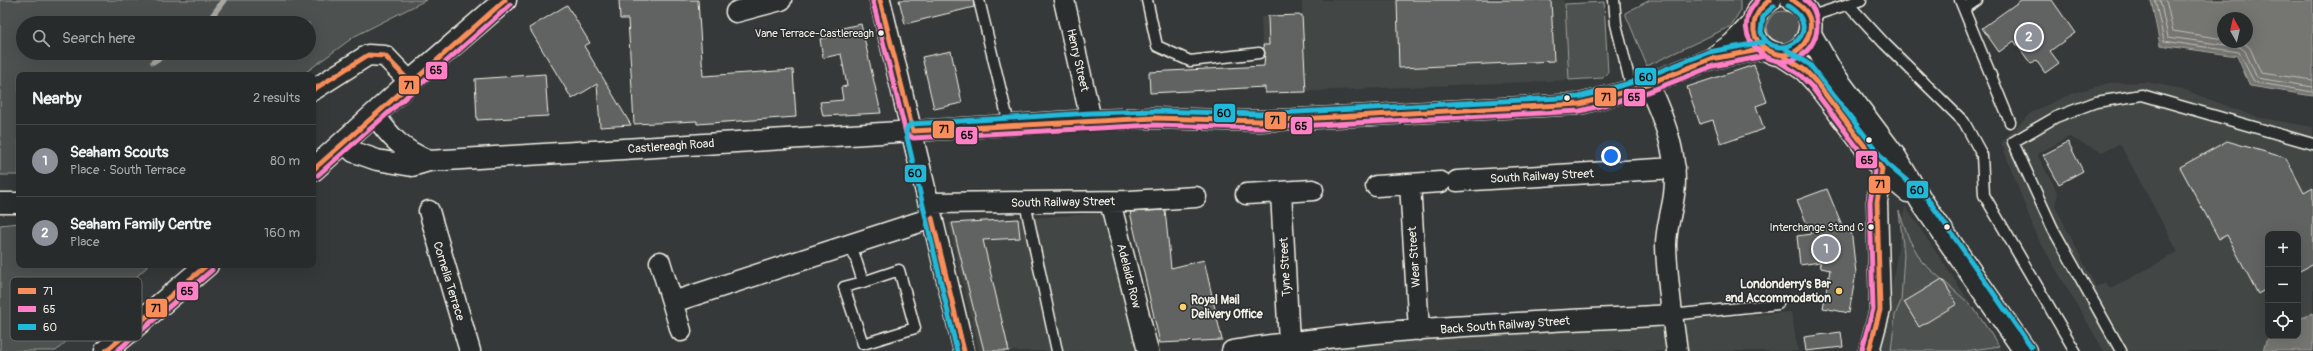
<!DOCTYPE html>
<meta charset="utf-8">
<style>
:root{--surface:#282b2b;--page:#343737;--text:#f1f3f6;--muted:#a5a7a9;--line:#444747;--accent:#8c9099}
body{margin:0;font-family:Pangolin,sans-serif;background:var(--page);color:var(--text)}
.controls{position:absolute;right:12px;bottom:12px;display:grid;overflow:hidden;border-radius:8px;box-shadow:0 4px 16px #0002}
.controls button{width:36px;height:36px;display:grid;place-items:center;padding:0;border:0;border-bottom:1px solid var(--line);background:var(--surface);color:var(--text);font:20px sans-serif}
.compass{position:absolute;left:2217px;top:12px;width:36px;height:36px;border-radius:50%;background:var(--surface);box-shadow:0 4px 16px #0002;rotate:352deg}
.you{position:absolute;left:1611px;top:156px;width:14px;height:14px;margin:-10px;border:3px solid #fff;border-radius:50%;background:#1a73e8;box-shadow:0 0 0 6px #1a73e833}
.badge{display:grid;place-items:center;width:26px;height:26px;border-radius:50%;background:var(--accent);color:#fff;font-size:13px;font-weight:700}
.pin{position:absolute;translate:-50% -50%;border:2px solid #fff;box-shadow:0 1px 4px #0006}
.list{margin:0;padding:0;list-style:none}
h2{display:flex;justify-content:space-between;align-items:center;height:52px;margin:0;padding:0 16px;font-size:17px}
h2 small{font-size:13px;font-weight:400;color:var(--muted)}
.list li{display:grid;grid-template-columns:26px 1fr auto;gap:12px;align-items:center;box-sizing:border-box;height:72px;padding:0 16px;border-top:1px solid var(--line)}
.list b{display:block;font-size:15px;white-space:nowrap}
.list p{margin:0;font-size:13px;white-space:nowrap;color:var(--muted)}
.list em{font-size:13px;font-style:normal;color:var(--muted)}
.icon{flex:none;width:22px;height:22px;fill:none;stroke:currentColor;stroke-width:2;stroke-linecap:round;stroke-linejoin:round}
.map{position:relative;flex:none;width:2313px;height:351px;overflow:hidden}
.search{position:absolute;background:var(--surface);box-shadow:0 4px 16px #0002;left:16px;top:16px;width:300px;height:44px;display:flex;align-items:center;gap:10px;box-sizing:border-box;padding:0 14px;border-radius:22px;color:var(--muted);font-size:15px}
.panel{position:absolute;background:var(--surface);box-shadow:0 4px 16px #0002;left:16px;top:72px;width:300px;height:196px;border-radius:8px}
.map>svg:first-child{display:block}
.built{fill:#434645;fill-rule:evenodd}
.green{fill:#4e514f;stroke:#a1a19c;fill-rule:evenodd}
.water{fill:#757572;stroke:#a8a7a1;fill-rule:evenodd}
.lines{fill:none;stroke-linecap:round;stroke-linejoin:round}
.shore{stroke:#c1bfb9;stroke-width:1}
.stream{stroke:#a8a7a1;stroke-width:5.5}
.building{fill:#616362;stroke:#f4f1e8}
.lane-casing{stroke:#f4f1e8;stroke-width:13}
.street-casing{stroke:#f4f1e8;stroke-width:23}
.secondary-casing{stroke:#f4f1e8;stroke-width:25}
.primary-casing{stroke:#f4f1e8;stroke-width:25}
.lane{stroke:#2a2d2e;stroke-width:10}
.street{stroke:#2a2d2e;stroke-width:20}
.secondary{stroke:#2a2d2e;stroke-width:22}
.primary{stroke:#2a2d2e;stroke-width:22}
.bus-1-casing{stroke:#2a2d2e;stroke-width:8}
.bus-2-casing{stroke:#2a2d2e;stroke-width:8}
.bus-3-casing{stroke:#2a2d2e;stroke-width:8}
.bus-1{stroke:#fa8e5a;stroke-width:5}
.bus-2{stroke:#ff80c5;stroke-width:5}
.bus-3{stroke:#20b9da;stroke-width:5}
.bus-dot{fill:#f4f1e8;stroke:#2a2d2e;stroke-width:1.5}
.poi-dot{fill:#ffd166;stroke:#2a2d2e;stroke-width:1.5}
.labels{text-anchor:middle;stroke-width:3;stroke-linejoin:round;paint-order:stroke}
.bus-label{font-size:11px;fill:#f4f1e8;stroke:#2a2d2e;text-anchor:end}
.street-label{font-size:12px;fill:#f4f1e8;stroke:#2a2d2e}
.poi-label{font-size:12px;font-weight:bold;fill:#f4f1e8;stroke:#2a2d2e;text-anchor:end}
.key{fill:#2a2d2e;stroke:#676866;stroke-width:1}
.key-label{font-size:11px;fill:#f4f1e8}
.line-badge{stroke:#2a2d2e;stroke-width:1.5}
.pale-badge-label{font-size:11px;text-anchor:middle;font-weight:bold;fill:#111}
</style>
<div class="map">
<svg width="2313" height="351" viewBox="0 0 2313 351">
<rect width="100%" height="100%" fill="#363939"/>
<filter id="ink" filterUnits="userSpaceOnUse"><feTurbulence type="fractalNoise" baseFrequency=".025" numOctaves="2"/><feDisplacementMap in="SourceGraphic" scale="8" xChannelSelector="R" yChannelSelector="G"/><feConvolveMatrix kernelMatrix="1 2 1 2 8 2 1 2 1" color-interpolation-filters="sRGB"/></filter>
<g filter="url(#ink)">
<path class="built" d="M1302 0H1564L1569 80 1265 93 1261 17 1302 15Z
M2146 82 2182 89 2256 117 2313 127V351H2104L2036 235 2001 142 2032 112 2073 93 2109 83ZM2069 137 2102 152 2120 144 2178 252 2110 289 2105 282 2096 287 2055 206 2058 193 2037 154ZM2268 234H2298V336H2268Z
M1905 206 1999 346 2002 351H1881Z
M1105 213 1140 351H979L948 223Z
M1791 312 1798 351H1294Z"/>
<path class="green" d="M0 0H426L355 36 302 75H19V175H0ZM23 23H309V53H23Z
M1650 0H1740V11L1731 26 1647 66 1625 13Z
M1604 2 1608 73 1603 78 1569 80 1565 4Z
M1767 27a16 16 0 1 1 32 0a16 16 0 1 1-32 0Z
M1899 211 1909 239 1922 262 1973 307 1999 346 1966 351H1891L1895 315 1901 301 1904 254Z
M19 223V265H149L56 351H0V225Z"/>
<path class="water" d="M2151 0H2313V96L2250 86 2237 56 2160 45ZM2223 18H2247V42H2223Z
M2313 313V351H2263L2266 341 2271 336H2298V319Z"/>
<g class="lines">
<path class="shore" d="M2155 0 2164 41 2239 52 2254 82 2313 92
M2160 0 2168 37 2240 47 2245 51 2257 78 2313 87
M2166 0 2173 31 2223 39
M2243 42 2250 48 2261 73 2313 80"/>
<path class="stream" d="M207 23 224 0
M153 62 168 53"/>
</g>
<path class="building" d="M619 0H698L703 76 793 70 796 117 697 124V121L634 124 628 19H620Z
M899 0H973L974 7 905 24Z
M1397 0H1551L1554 61 1399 68Z
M2021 0H2052L2075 33 2050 51 2059 63 2045 73 2036 60 2031 64 2014 41 1999 52 1982 28Z
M567 5 590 43 584 46 631 125 600 127 597 84 572 99 529 28Z
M1302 15 1306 92 1265 93V87L1150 93 1149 72 1264 66 1265 53 1263 45H1269L1268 16Z
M861 24 881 113 823 116 820 102 843 100 841 87 847 86 841 54 823 58 820 39 835 36 833 30Z
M951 51 962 103 934 109 922 57Z
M1754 65 1767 102 1756 106 1764 129 1721 144 1713 120 1700 124 1687 87Z
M545 74 548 116 477 120 475 79Z
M2227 141 2286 158 2304 193 2313 188V264L2298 272V234H2268V288L2258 294 2227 235 2219 239 2180 167Z
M2068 142 2083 171 2059 184 2043 155Z
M1827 189 1844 230 1851 229 1856 273 1849 313 1823 308 1830 270 1821 268 1820 262 1800 265 1797 236 1811 234 1797 200Z
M1165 210 1171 268 1204 260 1222 340 1160 343 1130 212Z
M1018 219 1020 238 983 240 1009 351H984L952 223Z
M1942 279 1957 304 1919 327 1904 302Z
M1841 332 1843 347 1806 351 1804 337Z"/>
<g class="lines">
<defs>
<path id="lane" d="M979 0 1009 124
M1147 0 1157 46 1190 61 1259 53
M1614 0 1616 24 1632 90
M1960 0 2010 122
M1849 5 1884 43 1964 122 1982 155 1984 195 2075 351
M1965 8 1977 0
M1809 17 1861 0
M1025 203 1057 351
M851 244 863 282 899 270 915 328 863 344 844 287 863 282
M1671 315 1778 304
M2121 351 2053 229 2013 142 2056 117 2096 102 2142 95 2313 144"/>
<path id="street" d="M880 0 964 351
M1064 0 1091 120
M736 12 781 0
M1712 58 1733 43 1753 22
M1648 84C1664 119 1679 155 1674 195 1672 211 1666 228 1666 245 1667 281 1672 316 1677 351
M313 90 368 55 385 56 410 82
M374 114C391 138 401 149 429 161
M343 142 354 152 377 160 412 166 429 161 1091 120 1154 118 1260 121 1580 104 1632 90 1711 59 1764 49
M1457 181 1675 168
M1410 184 1419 330
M1376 186 1441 182
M1281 192 1289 342
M1246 194 1313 190
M1110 202 1148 351
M0 203H19
M929 203 1130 201 1196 197
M429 211 470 351
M660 262 681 331
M673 302 932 218
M1232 351C1377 327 1525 323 1671 315
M1869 351 1880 310 1877 202 1882 169"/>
<path id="secondary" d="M313 170 410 82 505 0
M106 351 207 265"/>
<path id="primary" d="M1770 0C1759 7 1752 16 1754 30 1754 38 1760 46 1767 50 1803 71 1830 15 1792 0
M1810 34 1832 73 1895 157 1922 202 2025 351
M1782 55 1805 70 1816 82 1882 169 1908 191"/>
</defs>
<use href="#lane" class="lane-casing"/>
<use href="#street" class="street-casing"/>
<use href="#secondary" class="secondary-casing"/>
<use href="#primary" class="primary-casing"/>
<use href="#lane" class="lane"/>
<use href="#street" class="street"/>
<use href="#secondary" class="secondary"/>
<use href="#primary" class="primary"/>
<defs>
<path id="bus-1" d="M880 0 913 131 1154 118 1260 121 1580 104 1632 90 1711 59 1764 49
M1770 0C1759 8 1753 17 1754 31 1756 47 1777 59 1792 53 1805 48 1814 31 1809 17 1806 9 1799 5 1792 0
M1782 55 1805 70 1816 82 1882 169 1877 202 1880 310 1869 351
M313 90 368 55 385 56 410 82
M313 170 505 0
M932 218 964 351
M106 351 207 265"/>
<path id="bus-2" d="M1758 0C1721 37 1781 86 1810 47 1814 41 1817 34 1817 27 1817 17 1814 6 1805 0
M873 2 906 133 913 138 1154 125 1260 128 1580 111 1635 97 1713 66 1765 56
M1778 61 1800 75 1811 86 1875 171 1870 202 1873 309 1862 349
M318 175 510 5
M117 351 212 270"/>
<path id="bus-3" d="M1774 6 1763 16 1761 32C1773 67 1830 33 1788 6
M1786 49 1810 65 1887 164 1927 198 2031 347
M957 351 906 133 907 128 911 124 1091 113 1154 111 1260 114 1579 97 1630 83 1709 52 1763 42"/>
</defs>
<use href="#bus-1" class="bus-1-casing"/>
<use href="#bus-2" class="bus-2-casing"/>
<use href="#bus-3" class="bus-3-casing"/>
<use href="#bus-1" class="bus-1"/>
<use href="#bus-2" class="bus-2"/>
<use href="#bus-3" class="bus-3"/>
</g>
</g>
<g class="bus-dot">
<circle cx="881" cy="33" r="3.5"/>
<circle cx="1567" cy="98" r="3.5"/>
<circle cx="1869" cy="140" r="3.5"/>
<circle cx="1871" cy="227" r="3.5"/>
<circle cx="1947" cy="227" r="3.5"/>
</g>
<g class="poi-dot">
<circle cx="1839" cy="291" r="4"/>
<circle cx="1183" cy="307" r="4"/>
</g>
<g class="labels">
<g class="bus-label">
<text x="874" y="37">Vane Terrace-Castlereagh</text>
<text x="1864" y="231">Interchange Stand C</text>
</g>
<g class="street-label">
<text transform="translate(1078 60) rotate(77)" y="4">Henry Street</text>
<text transform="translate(671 146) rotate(-4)" y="4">Castlereagh Road</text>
<text transform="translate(1542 176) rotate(-3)" y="4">South Railway Street</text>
<text transform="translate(1063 202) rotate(-1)" y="4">South Railway Street</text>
<text transform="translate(1414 257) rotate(-94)" y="4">Wear Street</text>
<text transform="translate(1285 267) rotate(-93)" y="4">Tyne Street</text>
<text transform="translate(1129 276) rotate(76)" y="4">Adelaide Row</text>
<text transform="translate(449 281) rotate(73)" y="4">Cornelia Terrace</text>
<text transform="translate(1505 325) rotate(-4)" y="4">Back South Railway Street</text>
</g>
<g class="poi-label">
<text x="1831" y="288">Londonderry's Bar<tspan x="1831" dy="14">and Accommodation</tspan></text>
<text x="1191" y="304" text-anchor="start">Royal Mail<tspan x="1191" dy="14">Delivery Office</tspan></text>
</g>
</g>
<rect x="10" y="277" width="132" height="64" rx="6" class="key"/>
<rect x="18" y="288" width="18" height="6" fill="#fa8e5a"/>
<rect x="18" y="306" width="18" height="6" fill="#ff80c5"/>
<rect x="18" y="324" width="18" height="6" fill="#20b9da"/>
<g class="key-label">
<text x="43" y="295">71</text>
<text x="43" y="313">65</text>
<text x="43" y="331">60</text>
</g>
<g class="line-badge">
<rect x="425" y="61" width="23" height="19" rx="4" fill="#ff80c5"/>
<rect x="1634" y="67" width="23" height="19" rx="4" fill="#20b9da"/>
<rect x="398" y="75" width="22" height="20" rx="4" fill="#fa8e5a"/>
<rect x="1594" y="87" width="23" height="20" rx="4" fill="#fa8e5a"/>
<rect x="1623" y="88" width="23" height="19" rx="4" fill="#ff80c5"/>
<rect x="1213" y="103" width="23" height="20" rx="4" fill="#20b9da"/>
<rect x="1264" y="111" width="23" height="19" rx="4" fill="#fa8e5a"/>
<rect x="1290" y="116" width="23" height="19" rx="4" fill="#ff80c5"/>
<rect x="932" y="120" width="23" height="19" rx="4" fill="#fa8e5a"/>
<rect x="955" y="126" width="23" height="19" rx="4" fill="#ff80c5"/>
<rect x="1855" y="150" width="23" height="19" rx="4" fill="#ff80c5"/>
<rect x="904" y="164" width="23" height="19" rx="4" fill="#20b9da"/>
<rect x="1868" y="175" width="23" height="19" rx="4" fill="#fa8e5a"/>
<rect x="1906" y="180" width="23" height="19" rx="4" fill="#20b9da"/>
<rect x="176" y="281" width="23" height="20" rx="4" fill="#ff80c5"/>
<rect x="145" y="298" width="23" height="20" rx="4" fill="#fa8e5a"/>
</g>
<g class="pale-badge-label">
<text x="436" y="74">65</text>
<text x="1646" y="81">60</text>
<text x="409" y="89">71</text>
<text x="1606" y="101">71</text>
<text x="1634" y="101">65</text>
<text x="1224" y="117">60</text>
<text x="1275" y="124">71</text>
<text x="1301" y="130">65</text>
<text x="944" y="133">71</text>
<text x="967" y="139">65</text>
<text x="1867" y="164">65</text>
<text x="915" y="177">60</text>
<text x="1880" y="188">71</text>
<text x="1917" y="194">60</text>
<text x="187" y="295">65</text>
<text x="156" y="312">71</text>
</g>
</svg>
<div class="controls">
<button>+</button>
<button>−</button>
<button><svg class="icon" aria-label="locate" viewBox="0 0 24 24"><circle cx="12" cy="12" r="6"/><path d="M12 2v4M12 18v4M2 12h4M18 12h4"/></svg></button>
</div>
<svg class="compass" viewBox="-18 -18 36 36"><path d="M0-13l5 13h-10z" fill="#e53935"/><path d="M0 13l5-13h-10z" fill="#a5a7a9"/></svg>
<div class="you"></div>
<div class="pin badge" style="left:1826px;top:249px">1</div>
<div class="pin badge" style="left:2029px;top:37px">2</div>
<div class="search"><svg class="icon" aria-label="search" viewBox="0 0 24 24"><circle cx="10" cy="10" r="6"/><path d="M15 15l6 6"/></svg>Search here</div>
<section class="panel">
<h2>Nearby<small>2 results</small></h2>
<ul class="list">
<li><span class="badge">1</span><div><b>Seaham Scouts</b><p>Place · South Terrace</p></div><em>80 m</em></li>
<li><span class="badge">2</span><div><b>Seaham Family Centre</b><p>Place</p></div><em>160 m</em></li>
</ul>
</section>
</div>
